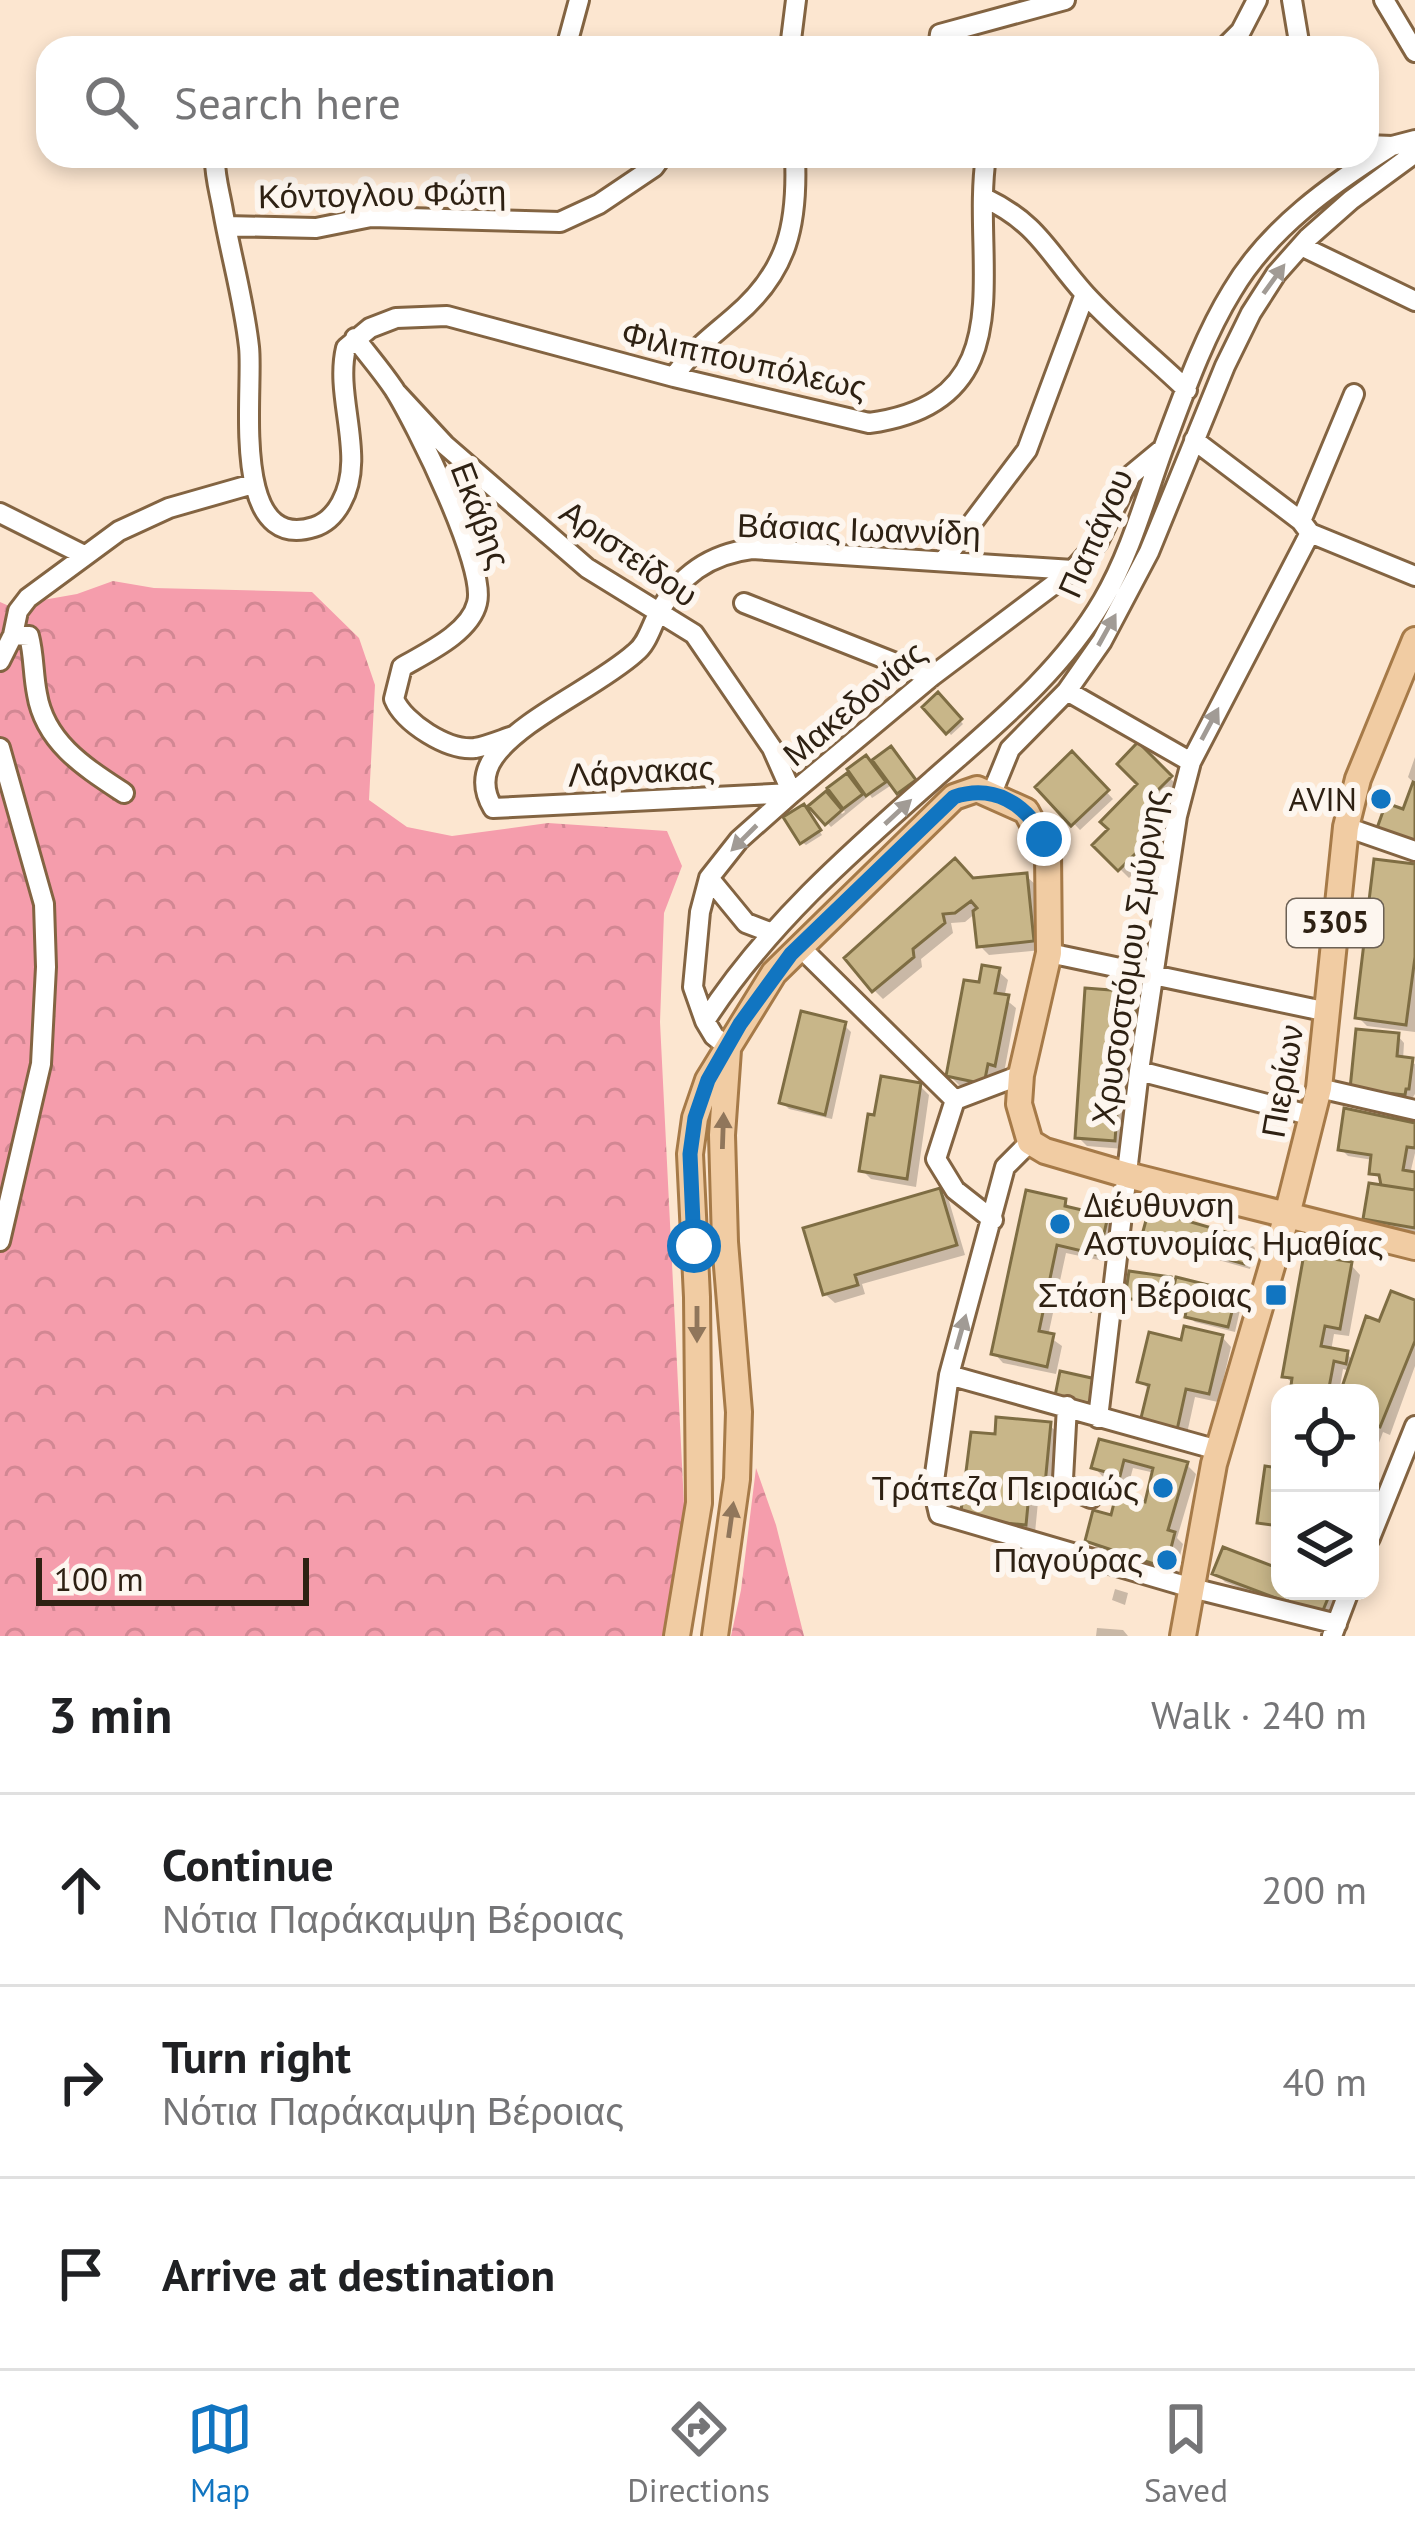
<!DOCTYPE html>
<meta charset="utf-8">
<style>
:root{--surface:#fff;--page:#f6f6f6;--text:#202124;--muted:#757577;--line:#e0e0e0;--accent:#1175c1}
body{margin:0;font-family:"PT Sans",sans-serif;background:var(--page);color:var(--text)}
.controls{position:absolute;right:36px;bottom:36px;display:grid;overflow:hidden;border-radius:24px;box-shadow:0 6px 18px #0003}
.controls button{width:108px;height:108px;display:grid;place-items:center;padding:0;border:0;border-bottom:3px solid var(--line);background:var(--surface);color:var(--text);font:60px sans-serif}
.scale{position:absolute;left:36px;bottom:30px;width:273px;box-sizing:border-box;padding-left:12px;border:6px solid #2e2113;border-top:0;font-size:33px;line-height:42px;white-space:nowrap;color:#2e2113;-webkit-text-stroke:9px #fdf6ef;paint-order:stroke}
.stop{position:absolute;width:36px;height:36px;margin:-27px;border:9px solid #1175c1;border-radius:50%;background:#fff}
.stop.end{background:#1175c1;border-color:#fff;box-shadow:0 3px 12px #0008}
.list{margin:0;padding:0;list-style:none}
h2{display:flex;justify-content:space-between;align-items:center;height:156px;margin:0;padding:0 48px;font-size:51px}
h2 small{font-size:39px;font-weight:400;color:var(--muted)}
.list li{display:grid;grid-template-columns:78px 1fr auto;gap:36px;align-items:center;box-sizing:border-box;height:192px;padding:0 48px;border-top:3px solid var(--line)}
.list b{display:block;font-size:45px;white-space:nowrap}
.list p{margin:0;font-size:39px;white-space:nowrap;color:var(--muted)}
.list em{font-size:39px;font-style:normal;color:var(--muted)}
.icon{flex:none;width:66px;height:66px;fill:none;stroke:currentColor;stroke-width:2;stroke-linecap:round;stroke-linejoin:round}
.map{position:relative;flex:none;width:1415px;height:1636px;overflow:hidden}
.search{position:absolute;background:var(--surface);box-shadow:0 6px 18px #0003;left:36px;right:36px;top:36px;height:132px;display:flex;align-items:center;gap:30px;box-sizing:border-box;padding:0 42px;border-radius:36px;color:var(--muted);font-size:45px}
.sheet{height:732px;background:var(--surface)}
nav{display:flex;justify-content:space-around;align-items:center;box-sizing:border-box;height:168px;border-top:3px solid var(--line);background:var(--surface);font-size:33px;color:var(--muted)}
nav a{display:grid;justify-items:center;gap:6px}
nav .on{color:var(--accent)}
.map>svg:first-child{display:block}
.forest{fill:url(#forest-crowns)}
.shadow{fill:#0003;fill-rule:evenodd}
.building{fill:#c8b689;stroke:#7e6d43;stroke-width:3}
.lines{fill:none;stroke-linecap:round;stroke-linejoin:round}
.minor-casing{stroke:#836442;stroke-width:24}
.major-casing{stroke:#a67a48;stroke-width:30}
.minor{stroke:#fff;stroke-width:18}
.major{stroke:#f1cca3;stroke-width:24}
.oneway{fill:#a19b95}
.oneway2{fill:#90765b}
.route{stroke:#1175c1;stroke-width:15}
.poi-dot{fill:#1175c1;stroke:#fdf6ef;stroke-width:4.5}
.labels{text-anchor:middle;stroke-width:12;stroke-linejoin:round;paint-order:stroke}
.shield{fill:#fdf6ef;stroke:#6c6155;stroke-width:3}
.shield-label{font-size:30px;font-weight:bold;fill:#2e2113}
.street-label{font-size:33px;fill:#2e2113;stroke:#fdf6ef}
.poi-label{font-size:33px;fill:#2e2113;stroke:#fdf6ef;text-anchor:end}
</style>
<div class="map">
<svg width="1415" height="1636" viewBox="0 0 1415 1636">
<defs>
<pattern id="forest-crowns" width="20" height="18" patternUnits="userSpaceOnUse" patternTransform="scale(3)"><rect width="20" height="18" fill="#f59dac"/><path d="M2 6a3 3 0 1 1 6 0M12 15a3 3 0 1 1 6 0" fill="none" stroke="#d28793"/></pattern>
</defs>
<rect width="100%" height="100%" fill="#fce6d0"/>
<path class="forest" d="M113 581 154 588 312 592 359 638 375 685 369 800 407 827 452 836 548 823 667 831 682 866 664 913 660 1022 685 1525 664 1636H0V602L9 606 77 594Z
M756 1468 776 1525 804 1636H731L741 1590Z"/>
<path class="shadow" d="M938 696 963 724 951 735 926 707Z
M1138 747 1179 787 1163 803 1179 819 1158 840 1163 845 1129 878 1096 845 1112 829 1141 784Z
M891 750 918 785 903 796 893 784 872 798 870 795 831 827 812 806 826 795 842 814 845 812 831 788 866 759 871 764Z
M1072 755 1113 799 1080 830 1039 787Z
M1415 757V784L1408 777Z
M807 812 822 835 806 845 802 842Z
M955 862 973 881 1026 876 1036 885 1042 950 989 955 980 946 977 912 965 922 951 923 953 933 921 959 922 967 883 999 874 990Z
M1415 867V1032L1367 1026 1358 1017Z
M998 971 1008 980 1004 998 1016 1008 1004 1073 997 1072 993 1092 959 1085 949 1075 981 986Z
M1134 995 1144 1004 1141 1048 1131 1047 1124 1149 1087 1146 1078 1137Z
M844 1025 851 1032 832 1119 789 1109 782 1102Z
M1398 1036 1404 1043 1403 1060 1415 1064V1094L1411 1100 1360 1095Z
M920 1086 929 1095 916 1187 871 1179 862 1170Z
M1280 1117 1289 1120 1288 1127 1278 1124Z
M1415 1126V1153L1410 1174 1415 1175V1232L1373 1225 1366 1218 1384 1189 1383 1180 1372 1173 1373 1160 1348 1156 1341 1149Z
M940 1192 949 1201 965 1255 862 1284 865 1294 835 1303 825 1294Z
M1065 1202 1074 1211 1106 1219 1116 1228 1108 1262 1066 1253 1048 1336 1062 1346 1056 1374 1003 1363 994 1353Z
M1178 1213 1183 1223 1249 1242 1255 1248 1250 1269 1152 1241 1145 1234Z
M1351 1265 1360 1275 1349 1336 1334 1334 1331 1351 1347 1354 1353 1361 1381 1325 1415 1303V1366L1390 1435 1383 1432 1373 1459 1370 1393H1293L1294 1385 1285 1376ZM1343 1369 1350 1371 1342 1393 1339 1392Z
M1170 1280 1177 1287 1235 1295 1242 1301 1235 1332 1195 1322 1188 1316 1190 1306 1181 1304 1172 1295 1170 1307 1128 1297Z
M1222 1337 1231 1347 1218 1402 1195 1397 1186 1438 1153 1430 1150 1391 1141 1381 1183 1343Z
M1049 1425 1059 1434 1052 1503 1038 1502 1035 1533 973 1527 997 1437Z
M1101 1442 1186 1464 1196 1474 1177 1538 1183 1544 1175 1575 1098 1549 1088 1540 1113 1519 1147 1505 1155 1473 1133 1468 1129 1483 1103 1477 1094 1467Z
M1280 1572V1591H1343L1331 1623 1225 1582 1216 1573Z
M1115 1589 1128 1593 1125 1605 1112 1600Z
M1097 1628 1123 1630 1128 1636H1096Z"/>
<path class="building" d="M938 692 962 719 946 734 922 707Z
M1138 742 1172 776 1156 792 1172 808 1151 828 1156 833 1118 871 1092 845 1108 829 1100 822 1137 784 1117 764Z
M891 746 916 780 897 794 872 760Z
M1072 751 1109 790 1071 826 1035 787Z
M866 755 886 782 866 796 847 769Z
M847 773 863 794 843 809 827 788Z
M1413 782 1415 783V846L1376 831 1386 803 1403 809Z
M826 791 842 810 825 825 808 806Z
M804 804 821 830 800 844 783 817Z
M955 858 973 878 1027 873 1034 941 977 947 973 911 977 908 971 901 955 913 943 914 945 923 913 949 914 957 872 992 844 958Z
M1374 859 1415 864V957L1406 1025 1355 1018Z
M982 965 1000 968 995 993 1009 995 995 1066 988 1064 984 1084 946 1076 964 980 979 982Z
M1085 988 1136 992 1133 1040 1122 1039 1115 1141 1075 1138Z
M801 1011 846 1022 825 1115 779 1103Z
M1356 1029 1399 1033 1397 1056 1413 1058 1409 1089H1406L1405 1095 1350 1089Z
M881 1076 921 1083 907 1179 859 1171 868 1114 874 1115Z
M1344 1108 1415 1123V1148L1407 1147 1403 1170 1415 1172V1190L1381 1185 1379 1175 1369 1174 1371 1155 1338 1150Z
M1369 1183 1415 1190V1228L1363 1219Z
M940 1188 957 1245 855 1275 858 1285 823 1295 803 1228Z
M1026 1190 1066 1199 1065 1206 1108 1216 1099 1255 1057 1245 1039 1331 1054 1334 1047 1367 991 1354Z
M1151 1202 1179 1210 1177 1218 1250 1239 1244 1264 1142 1235Z
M1304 1254 1352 1262 1340 1329 1325 1326 1321 1346 1348 1351 1346 1364 1334 1361 1328 1393H1290L1292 1378 1282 1377Z
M1129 1271 1171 1277 1167 1305 1125 1298Z
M1176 1277 1237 1292 1228 1327 1185 1317 1188 1302 1171 1298Z
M1070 1286 1096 1294 1091 1311 1065 1304Z
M1391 1291 1415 1300V1341L1380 1427 1373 1425 1370 1434V1393H1340L1366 1316 1379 1321Z
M1184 1326 1223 1335 1209 1394 1186 1389 1177 1430 1140 1422 1149 1385 1137 1382 1149 1332 1181 1340Z
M1060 1371 1096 1379 1091 1404 1055 1396Z
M996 1417 1051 1422 1044 1495 1029 1494 1026 1525 960 1519 971 1432 995 1434Z
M1099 1439 1188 1462 1168 1530 1175 1532 1166 1568 1085 1541 1093 1510 1111 1515 1116 1495 1145 1502 1153 1468 1124 1460 1120 1476 1091 1468Z
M1265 1466 1280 1468V1526L1257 1523Z
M1223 1547 1280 1569V1591H1331L1321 1615 1212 1574Z"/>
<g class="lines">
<defs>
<path id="minor" d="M1292 0 1300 48
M1384 0 1415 52
M566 48 579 0
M790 48 796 0
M938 48 940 34 1065 0
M1224 48 1241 31 1257 0
M1367 145 1392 146 1415 140
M215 156C214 174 220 193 223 211 231 256 244 301 249 347 254 388 228 554 314 527 327 523 335 514 341 503 367 457 334 398 346 348L370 328 396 318 447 316 674 377 869 423C1028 402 970 264 986 156
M985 198C1039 224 1048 253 1085 294 1116 328 1154 358 1187 390
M226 226 316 228 371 217 560 222 599 204 654 167 662 156
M1301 246 1415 301
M355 338C368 355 382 371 394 389 416 424 487 567 477 603 470 633 426 653 402 667L394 699C404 723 448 751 475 748 487 746 501 740 513 736
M674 377C691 351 711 337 734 317 788 272 798 224 795 156
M395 391 445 445 587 568 694 634 772 748 792 793 493 808C483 791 482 774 494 757 522 718 597 687 635 653 647 644 651 627 658 614 679 576 709 554 752 549L1073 570
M1194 440 1301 521 1310 533 1415 576
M0 513 84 555
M1301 521 1354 394
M944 560 1027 450 1085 294
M744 603 931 677
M13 635 18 611 28 598 119 531 169 508 253 484
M0 661 13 635 29 636C34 655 33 674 37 694 45 743 86 768 124 793
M1067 691 1191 762
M0 748 44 904 46 967 41 1064 0 1241
M992 793 1010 749 1067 691 1102 641 1149 552 1225 366 1251 313 1276 274 1308 238 1351 200 1415 153
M1346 827 1415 851
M709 878 746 923 772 933
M799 946 955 1100
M1049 953 1328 1012
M705 1021C765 927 852 851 935 778 996 724 1061 672 1103 600 1130 554 1145 499 1163 449 1183 396 1203 338 1232 291 1269 228 1332 184 1392 146
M729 1048 714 1036 705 1021 693 987 700 912 709 878 739 840 792 793 931 677 1073 570 1098 542 1131 475 1160 451
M1139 1071 1313 1116
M1319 1088 1415 1110
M955 1100 936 1159 955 1190 993 1220
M955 1100 1021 1075
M1030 1142 1005 1167 949 1375 933 1488 939 1514 1192 1588 1337 1624
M949 1375 1218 1450
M1067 1406 1063 1479 1071 1489 1091 1498
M1098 1418 1139 1071 1177 816 1191 762 1310 533
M1370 1538 1415 1426
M1332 1636 1349 1591"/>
<path id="major" d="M677 1636 699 1503 697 1297 690 1154 695 1118 708 1080 774 973 954 797 977 789 1026 811 1048 852 1049 953 1021 1075 1019 1104 1030 1142 1045 1151 1127 1175 1415 1247
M715 1636 737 1479 739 1412 725 1242 722 1135 728 1050
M1183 1636 1214 1464 1287 1215 1319 1088 1346 827 1358 779 1415 640"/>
</defs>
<use href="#minor" class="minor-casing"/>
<use href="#major" class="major-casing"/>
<use href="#minor" class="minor"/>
<use href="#major" class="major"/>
</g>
<defs><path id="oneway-solid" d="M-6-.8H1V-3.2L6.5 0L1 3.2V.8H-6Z" transform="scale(3)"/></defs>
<g class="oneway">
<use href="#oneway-solid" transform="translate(1274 279) rotate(-54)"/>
<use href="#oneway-solid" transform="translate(1107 630) rotate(-61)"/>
<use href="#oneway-solid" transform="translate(1210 724) rotate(-62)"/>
<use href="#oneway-solid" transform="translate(898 812) rotate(-43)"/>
<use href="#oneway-solid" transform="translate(744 838) rotate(135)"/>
<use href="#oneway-solid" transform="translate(961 1332) rotate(-74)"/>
</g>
<g class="oneway2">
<use href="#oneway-solid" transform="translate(723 1131) rotate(-88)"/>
<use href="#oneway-solid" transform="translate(697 1324) rotate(90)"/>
<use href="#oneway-solid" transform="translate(731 1520) rotate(-82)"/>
</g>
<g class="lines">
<path class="route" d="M694 1246 690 1154 695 1118 708 1080 740 1024 791 954 954 797C993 784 1026 803 1044 839"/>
</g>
<g class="poi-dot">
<circle cx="1381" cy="799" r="12"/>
<circle cx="1060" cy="1224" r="12"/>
<rect x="1264" y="1283" width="24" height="24" rx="6"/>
<circle cx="1163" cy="1488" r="12"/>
<circle cx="1167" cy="1560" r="12"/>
</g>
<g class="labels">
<rect class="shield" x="1287" y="899" width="96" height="48" rx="9"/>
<g class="shield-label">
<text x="1335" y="933">5305</text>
</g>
<g class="street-label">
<text transform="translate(382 194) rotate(-1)" y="12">Κόντογλου Φώτη</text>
<text transform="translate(744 360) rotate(13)" y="12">Φιλιππουπόλεως</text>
<text transform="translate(481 515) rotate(69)" y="12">Εκάβης</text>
<text transform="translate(859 529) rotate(2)" y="12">Βάσιας Ιωαννίδη</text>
<text transform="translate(1095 533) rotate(-66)" y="12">Παπάγου</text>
<text transform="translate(629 553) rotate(35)" y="12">Αριστείδου</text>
<text transform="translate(854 703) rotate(-40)" y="12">Μακεδονίας</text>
<text transform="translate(641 771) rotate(-3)" y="12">Λάρνακας</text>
<text transform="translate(1129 957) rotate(-81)" y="12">Χρυσοστόμου Σμύρνης</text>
<text transform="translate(1282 1081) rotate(-80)" y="12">Πιερίων</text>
</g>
<g class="poi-label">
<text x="1357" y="811">AVIN</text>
<text x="1084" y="1217" text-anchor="start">Διέυθυνση<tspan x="1084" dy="38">Αστυνομίας Ημαθίας</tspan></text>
<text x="1252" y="1307">Στάση Βέροιας</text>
<text x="1139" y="1500">Τράπεζα Πειραιώς</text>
<text x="1143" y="1572">Παγούρας</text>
</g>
</g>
</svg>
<div class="controls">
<button><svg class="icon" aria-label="locate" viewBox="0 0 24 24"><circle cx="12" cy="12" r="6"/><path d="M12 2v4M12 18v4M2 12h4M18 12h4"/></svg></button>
<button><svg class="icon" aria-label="layers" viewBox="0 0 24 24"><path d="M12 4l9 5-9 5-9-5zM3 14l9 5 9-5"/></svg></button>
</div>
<div class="scale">100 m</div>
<div class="stop" style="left:694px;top:1246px"></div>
<div class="stop end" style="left:1044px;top:839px"></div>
<div class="search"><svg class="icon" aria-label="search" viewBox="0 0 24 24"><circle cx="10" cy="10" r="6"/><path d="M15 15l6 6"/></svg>Search here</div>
</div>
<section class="sheet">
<h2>3 min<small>Walk · 240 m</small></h2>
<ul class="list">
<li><svg class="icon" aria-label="ahead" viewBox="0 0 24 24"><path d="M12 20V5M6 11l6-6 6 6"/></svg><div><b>Continue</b><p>Νότια Παράκαμψη Βέροιας</p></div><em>200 m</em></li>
<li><svg class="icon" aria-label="right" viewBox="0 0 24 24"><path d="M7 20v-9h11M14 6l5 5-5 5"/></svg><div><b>Turn right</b><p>Νότια Παράκαμψη Βέροιας</p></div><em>40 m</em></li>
<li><svg class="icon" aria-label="arrive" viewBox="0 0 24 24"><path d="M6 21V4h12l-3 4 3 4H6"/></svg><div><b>Arrive at destination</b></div></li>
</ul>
</section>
<nav>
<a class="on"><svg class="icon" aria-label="map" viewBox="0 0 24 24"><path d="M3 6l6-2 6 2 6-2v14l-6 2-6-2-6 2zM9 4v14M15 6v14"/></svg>Map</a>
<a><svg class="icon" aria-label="directions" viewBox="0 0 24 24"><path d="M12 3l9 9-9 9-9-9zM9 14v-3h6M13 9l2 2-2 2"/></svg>Directions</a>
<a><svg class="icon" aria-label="saved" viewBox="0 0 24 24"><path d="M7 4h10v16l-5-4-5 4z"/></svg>Saved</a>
</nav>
